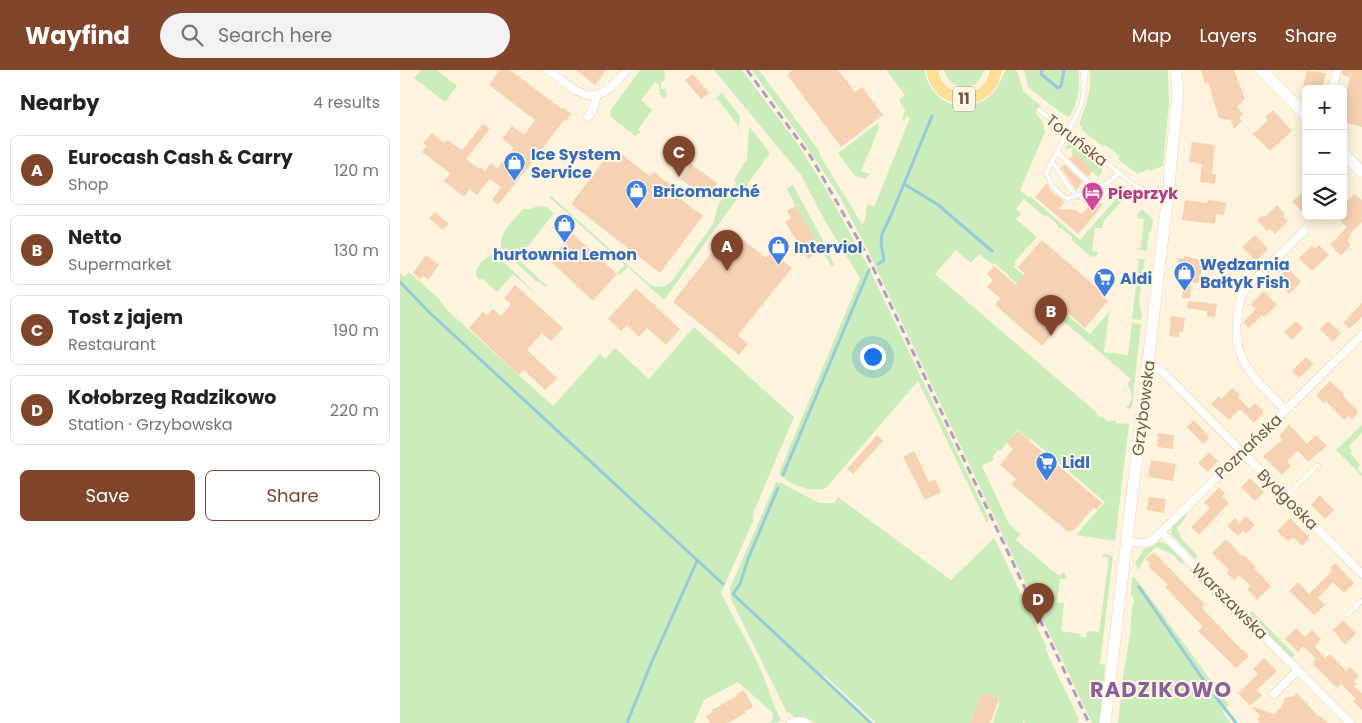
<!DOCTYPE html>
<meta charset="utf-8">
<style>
:root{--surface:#fff;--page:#f2f2f2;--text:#222;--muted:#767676;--line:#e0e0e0;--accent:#80452b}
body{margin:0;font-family:Poppins,sans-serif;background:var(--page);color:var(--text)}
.controls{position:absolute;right:15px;top:15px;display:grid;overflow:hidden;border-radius:8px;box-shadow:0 2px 12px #0003}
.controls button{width:45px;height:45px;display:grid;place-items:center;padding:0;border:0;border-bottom:1px solid var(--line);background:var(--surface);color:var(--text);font:25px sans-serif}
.you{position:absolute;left:472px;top:286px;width:18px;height:18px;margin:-12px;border:4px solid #fff;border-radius:50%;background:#1a73e8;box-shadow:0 0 0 8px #1a73e833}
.badge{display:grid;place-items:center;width:32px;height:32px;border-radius:50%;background:var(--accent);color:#fff;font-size:16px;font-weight:700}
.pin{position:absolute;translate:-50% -41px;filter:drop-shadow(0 1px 2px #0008)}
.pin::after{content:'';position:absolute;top:26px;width:18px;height:15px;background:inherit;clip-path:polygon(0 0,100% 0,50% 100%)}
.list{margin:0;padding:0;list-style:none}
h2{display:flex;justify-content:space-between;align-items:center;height:65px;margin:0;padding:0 20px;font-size:21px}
h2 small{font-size:16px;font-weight:400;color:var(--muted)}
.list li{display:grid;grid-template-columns:32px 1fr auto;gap:15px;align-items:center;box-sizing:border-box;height:70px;margin:0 10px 10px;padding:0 10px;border:1px solid var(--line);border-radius:8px}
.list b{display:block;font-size:19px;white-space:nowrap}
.list p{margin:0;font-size:16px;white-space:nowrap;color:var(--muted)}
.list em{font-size:16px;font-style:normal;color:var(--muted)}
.actions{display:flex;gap:10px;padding:15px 20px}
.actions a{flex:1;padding:11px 0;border:1px solid var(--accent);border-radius:8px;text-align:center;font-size:18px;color:var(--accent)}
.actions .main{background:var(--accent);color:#fff}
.icon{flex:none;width:28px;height:28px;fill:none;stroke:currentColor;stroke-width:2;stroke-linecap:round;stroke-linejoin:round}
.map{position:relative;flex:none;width:962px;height:653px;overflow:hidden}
header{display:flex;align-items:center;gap:30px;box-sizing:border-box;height:70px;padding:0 25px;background:var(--accent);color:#fff}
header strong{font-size:24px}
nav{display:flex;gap:28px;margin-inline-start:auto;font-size:18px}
.search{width:350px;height:45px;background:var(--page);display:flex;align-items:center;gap:12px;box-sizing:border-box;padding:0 18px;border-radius:28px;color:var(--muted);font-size:19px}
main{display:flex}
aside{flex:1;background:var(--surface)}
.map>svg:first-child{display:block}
.green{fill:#cbecbb}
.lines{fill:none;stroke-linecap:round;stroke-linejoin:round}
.stream{stroke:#96cbdb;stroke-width:3}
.building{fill:#f6d2b3}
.lane-casing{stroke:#e2d0b9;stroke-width:5}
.street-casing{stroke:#e2d0b9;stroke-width:9}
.secondary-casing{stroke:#ead3b8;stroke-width:12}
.primary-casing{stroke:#fff;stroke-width:14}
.lane{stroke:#fff;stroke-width:4}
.street{stroke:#fff;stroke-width:8}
.secondary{stroke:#fff;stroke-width:11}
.primary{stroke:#ffdf93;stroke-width:12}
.rail{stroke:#b69cc7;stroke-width:3;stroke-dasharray:8 5;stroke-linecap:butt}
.labels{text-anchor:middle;stroke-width:4;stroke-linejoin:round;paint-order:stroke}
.shield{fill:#fff7e5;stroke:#9e8874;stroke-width:1}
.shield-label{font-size:15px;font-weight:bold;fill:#755944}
.street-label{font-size:16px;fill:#755944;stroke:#fff7e5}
.shop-label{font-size:16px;font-weight:bold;fill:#366cbe;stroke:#fff7e5;text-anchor:start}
.hotel-label{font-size:16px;font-weight:bold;fill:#b23c85;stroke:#fff7e5;text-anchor:start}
.district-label{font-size:21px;font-weight:bold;letter-spacing:1px;fill:#8a5f9a;stroke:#fff7e5}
</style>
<header>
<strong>Wayfind</strong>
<div class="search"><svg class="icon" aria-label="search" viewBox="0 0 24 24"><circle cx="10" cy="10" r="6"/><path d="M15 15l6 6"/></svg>Search here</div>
<nav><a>Map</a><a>Layers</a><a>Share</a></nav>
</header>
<main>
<aside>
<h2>Nearby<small>4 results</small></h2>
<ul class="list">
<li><span class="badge">A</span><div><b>Eurocash Cash &amp; Carry</b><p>Shop</p></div><em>120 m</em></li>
<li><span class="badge">B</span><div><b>Netto</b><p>Supermarket</p></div><em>130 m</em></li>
<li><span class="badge">C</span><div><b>Tost z jajem</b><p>Restaurant</p></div><em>190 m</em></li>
<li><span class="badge">D</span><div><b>Kołobrzeg Radzikowo</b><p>Station · Grzybowska</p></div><em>220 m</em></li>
</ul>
<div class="actions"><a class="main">Save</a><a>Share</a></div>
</aside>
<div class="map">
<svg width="962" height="653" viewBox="0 0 962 653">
<rect width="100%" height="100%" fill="#fef4dd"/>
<path class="green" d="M21 0H37L57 16 45 32 14 8Z
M240 0H263L265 4V11L261 12V19H266V27L264 28 260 25 259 15 255 12 241 30 252 40 238 60 241 62 235 66 211 47 210 41Z
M314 0H342L397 73 427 121 468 196 589 449 587 453 647 578 645 579 679 649 677 651 678 653H626L624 651 623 653H594L593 651 599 635V629L582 623 570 653H476L424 605 422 609 469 653H415L405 647H394L389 642 387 643 331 529 330 518 376 412 381 413 419 433H434L438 427 551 510 594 468 518 311 426 418C411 423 389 415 379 403L460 208 425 151 401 105Z
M352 0H359L420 82 419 84 462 154 465 150 467 134 474 137 510 48 506 46 504 51 502 50 505 40 499 30 505 25 486 0H525C529 32 564 47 589 26 598 19 600 9 606 0H617L623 21 641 36 636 43 643 53 645 62 620 120 628 127 630 126 680 170 723 121 722 118 724 116 727 125 704 151 702 158H695L692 181 698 182V184L694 187 690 186 672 170V167L661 158H658V155L647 145 644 146 624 129 616 139 621 144 616 149 637 167 614 192 616 194 614 197 631 212 630 214 690 264 709 242 704 282 728 285 732 253 741 254 732 337 729 339 726 338C734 330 733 323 727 314L731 309 655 244 653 245 608 206V205L595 193 592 194 579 184 571 193 556 180 535 204 696 342 695 343 699 347 701 346 708 352 716 350V353L729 354 715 471 676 465 705 432 631 369 629 370 618 360 600 381 598 380 592 387 594 389C590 393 586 392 582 396L609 454 620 464 616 470 659 506 664 502 667 509H660L657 532 664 533 661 561 681 564 680 567 686 568 687 561 699 562 709 488 702 486 704 484 713 486 700 594 705 595 700 653H692L469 183 440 127 403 71Z
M544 0H584C578 23 550 22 544 0Z
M624 0H678C681 17 678 32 669 47L660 42 628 17Z
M690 0H768L769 33 763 96 750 101V99L737 104 718 89 720 86 705 75 703 77 682 60V57L679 54C686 35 692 21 690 0Z
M322 23 340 46 339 57 317 28 309 33Z
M478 53 479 58 461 101 470 104 465 109 455 106 438 83Z
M349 56 370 83 264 230 228 197 219 205 217 203 225 195 149 127 151 126 249 214C258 219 265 217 272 211L313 154 319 133 337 112 334 110 347 89Z
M669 74 676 75 701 95C703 100 703 103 698 107L671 82 673 79 670 77 667 80 665 78Z
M393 115 427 178 434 195 432 197 399 143 387 119Z
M138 136 146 137 154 143 118 189 147 216 145 217 140 212 136 211 102 180C96 165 114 150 123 139H130Z
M742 139 753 149 751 162H749L747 181 734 178H741L744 149 737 148V145Z
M91 185 99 187 133 221V222L113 204 97 222 83 209 79 210 76 205C76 196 83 189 91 185Z
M732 189H745L739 231 742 246 741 250 732 249 739 190Z
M9 202 38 228 48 241 153 336 200 284 205 289 215 278 249 309 294 257 394 347 354 441 353 451 321 523C332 546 346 568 357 592 366 610 371 630 380 649L379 652 368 653 372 651 373 643 338 612 304 630 294 653H0V203L5 207Z
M962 355V363L950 375 949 379 951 380V384L959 393 960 395 957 399 962 403V406L936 380Z
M785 444 787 446 777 458 781 468 798 486 795 489 771 464 773 453Z
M758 472 770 475 786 491 782 495 772 484 756 477 745 488 738 500 735 493 744 479 753 476Z
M792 498 836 542 832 545 789 501Z
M732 507 735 508 740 514 829 635 822 641 831 653H718L722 620H724V614L722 613 730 564 732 535 734 534 733 526H731Z
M852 541 895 585 891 588 849 545Z"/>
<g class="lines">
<path class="stream" d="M642 0 641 4 658 18 661 16 664 0
M504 114 537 134 592 181
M478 194 484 190 481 173 482 164 492 143 532 46
M0 212 30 243 323 514
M383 405 469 200
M378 418 348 489 340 514 333 524 471 653
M739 517 809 618
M815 626 836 653
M227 653 250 596 297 491"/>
</g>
<path class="building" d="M99 0H110L162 39 163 37 171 44 166 51 164 50 142 79 145 81 141 87 138 85 98 135 92 130 101 117 90 109 77 125 70 119 64 127 44 111 50 103 22 82 27 76 23 73 32 63 44 73 47 70 62 80 83 54 90 59 66 89 79 99 80 97 85 101 91 93 97 99 114 78 102 69 112 56 124 65 135 50 89 15Z
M176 0H206L195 15Z
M391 0H438L455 22 462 17 483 45 441 77 388 6Z
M801 0H834L845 29 837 37 843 44 839 47 842 51 834 59 831 50 819 48 808 12 805 13Z
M907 0 926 3 922 19H906L907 17 903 16Z
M942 0H962V57L943 52V23L946 24 950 7 942 5Z
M293 4 309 23 301 29 285 10Z
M873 40 892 61 870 81 853 64 868 50 865 47Z
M792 72 815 75 812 104H816L815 114 800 112 802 94 789 92Z
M213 78 250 106 254 101 262 109 271 114 267 119 303 146 260 203 171 134Z
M674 83 693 100 688 107 669 89Z
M291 94 317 113 306 128 281 109Z
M664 94 683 112 676 120 661 98Z
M647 113 651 121 665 132 659 139 675 140 682 144 694 130 698 131 703 135 678 164 635 127Z
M906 118V145L892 132Z
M954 124 962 130V152L950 164 952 165 947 170 951 175 941 186 930 175 947 157 935 146H943V139L947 135 945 133Z
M785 130 807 133 808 130 817 131 826 133 824 145 816 144 815 154 782 150Z
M877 135 885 144 883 146 888 151 875 164 870 159 867 161 857 150 863 145 865 147Z
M395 136 422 179 408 189 385 152 391 148 387 141Z
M35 142 49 154 43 160 29 148Z
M330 159 366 188 372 182 392 198 338 265 348 274 339 285 273 232Z
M173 164 217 204 193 231 149 190Z
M855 165 868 179 856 191 842 177Z
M642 170 703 223 701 225 708 231 685 258 669 244 642 276 595 235 600 228 587 217 593 210 587 204 594 196 616 215 625 204 618 197Z
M919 175 929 185 912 201 899 188 912 176 915 179Z
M26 185 39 195 28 210 23 206 20 209 13 203Z
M784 186 811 192 810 202 801 201 799 213 791 212 790 228H782L784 211 775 210 778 188 784 189Z
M888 198 901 212 889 224 875 211Z
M115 215 163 258 151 271 142 263 127 280 157 308 145 320 124 300 119 305 69 258 83 242 87 245 93 239 101 246 111 234 104 228Z
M236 218 280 259 266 275 247 258 239 267 227 255 221 261 208 249Z
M864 221 877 235 864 247 862 245 849 258 843 252 856 239 851 234Z
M788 231 817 234 815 247 807 246V241L787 238Z
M962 233V247L949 259 943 253Z
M771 246 785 248 783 262 780 261 779 267 769 266Z
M896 251 903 258 892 270 884 262Z
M928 251 941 263 933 272 920 259Z
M906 287 914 294 899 308 892 301Z
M930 311 944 324 943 326 956 339 958 343 952 349 949 345 944 350 926 331 923 333 916 325Z
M832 318 840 325 838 327 849 339 855 333 863 341V344L854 353 840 339 829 350 811 334 819 326 821 329Z
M794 350 810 368 803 374 787 357Z
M889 354 907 374 916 365 927 376 908 392 898 381 887 391 891 396 882 405 863 386 882 370 879 367Z
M618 361 702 433 696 440 694 437 674 460 667 461 612 415 616 409 600 395 613 379 607 373Z
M758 363 774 365 773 379 757 377Z
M477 365 483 371 453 404 447 399Z
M514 381 529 412 535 409 541 422 525 430 503 387Z
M809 382 818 391 808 402 798 393Z
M751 390 776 394 773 411 748 407Z
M850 408 864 422 855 431 841 417Z
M819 417 825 423 822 426 829 433 799 465 791 457 810 438 804 433Z
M920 425 934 440 925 449 911 435Z
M749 427 766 429 764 443 747 440Z
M846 446 855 455 846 464 843 461 838 466 827 456 835 448 839 453Z
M890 448 908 466 909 469 902 476 893 467 888 471 877 461Z
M826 469 842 486 844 485 856 497 854 498 871 516 857 530 847 519 851 516 839 505 834 510 826 502 829 500 812 483Z
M754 482 805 535 802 538 842 580 843 579 849 586 836 598 798 561 803 557 765 517 768 515 748 496 750 494 746 489Z
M935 493 954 513 944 523 933 512 918 528 925 535 914 545 889 521 898 512 909 524 927 506 932 500 930 498Z
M943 550 956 563 945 575 933 560Z
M896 558 905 567 912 560 921 569 915 577 925 588 930 584 946 601 950 597 959 606 954 611 957 614 954 616 962 623V640L953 631 956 629 941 614 937 618 912 593 916 589 903 576 898 582 885 569Z
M864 588 877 601 857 620 862 625 850 636 838 623 858 604 853 599Z
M344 620 353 637 345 641 346 643 327 653H310L306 646 313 642 312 640 337 626 336 624Z
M582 623 599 629 590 653H570Z
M897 623 918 646H920L928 653H860L857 649 860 646 851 636 874 644 881 637 885 628 894 626Z"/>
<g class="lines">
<defs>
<path id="lane" d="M682 0 684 10
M686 0 683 28 680 38 646 103 654 118 667 129 706 114 719 103
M639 40 737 117 748 122 766 124
M657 82 695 119
M652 91 671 120 678 126
M885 427 918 395
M947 545 962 531"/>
<path id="street" d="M148 0C182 26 195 41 226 0
M932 19 937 0
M188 47 192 42 197 25
M748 296 757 298 766 305 962 504
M885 340C859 312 832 293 837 251 838 239 839 228 846 218L904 161
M761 462 950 653
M727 472 747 473 755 468 962 265
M874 624 898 600
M391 653 398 651 406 653"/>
<path id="secondary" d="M861 0 906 45
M943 83 962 102
M705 653 768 124 778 22 776 0"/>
<path id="primary" d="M532 0C538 38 590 38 596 0"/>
</defs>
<use href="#lane" class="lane-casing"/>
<use href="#street" class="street-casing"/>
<use href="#secondary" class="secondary-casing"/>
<use href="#primary" class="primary-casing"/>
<use href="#lane" class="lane"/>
<use href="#street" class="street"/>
<use href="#secondary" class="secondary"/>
<use href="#primary" class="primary"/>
<path class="rail" d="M347 0 411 87 467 185 689 653"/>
</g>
<defs>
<symbol id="shop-pin" viewBox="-11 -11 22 30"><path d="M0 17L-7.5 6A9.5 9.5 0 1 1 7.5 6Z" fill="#3f7fe0" stroke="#fff7e5"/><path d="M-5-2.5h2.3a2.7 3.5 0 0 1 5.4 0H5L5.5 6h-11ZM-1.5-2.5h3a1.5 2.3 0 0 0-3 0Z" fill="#fff"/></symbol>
<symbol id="hotel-pin" viewBox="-11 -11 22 30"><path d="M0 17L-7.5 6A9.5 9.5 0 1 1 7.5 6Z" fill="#d1479c" stroke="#fff7e5"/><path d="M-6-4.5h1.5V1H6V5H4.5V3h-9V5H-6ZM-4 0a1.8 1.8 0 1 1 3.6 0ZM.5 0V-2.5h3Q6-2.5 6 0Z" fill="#fff"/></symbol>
<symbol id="supermarket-pin" viewBox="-11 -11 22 30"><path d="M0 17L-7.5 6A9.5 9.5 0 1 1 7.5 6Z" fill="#3f7fe0" stroke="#fff7e5"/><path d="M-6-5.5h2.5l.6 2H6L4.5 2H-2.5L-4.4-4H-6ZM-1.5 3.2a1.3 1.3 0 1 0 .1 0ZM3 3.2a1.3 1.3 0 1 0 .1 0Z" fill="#fff"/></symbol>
</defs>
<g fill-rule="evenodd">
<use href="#shop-pin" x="102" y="80" width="25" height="34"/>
<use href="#shop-pin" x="224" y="108" width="25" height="34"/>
<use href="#hotel-pin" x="680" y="110" width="25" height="34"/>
<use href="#shop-pin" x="152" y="142" width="25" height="34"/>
<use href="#shop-pin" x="366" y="164" width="25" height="34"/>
<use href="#shop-pin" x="772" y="190" width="25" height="34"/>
<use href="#supermarket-pin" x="692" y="196" width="25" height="34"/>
<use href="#supermarket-pin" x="634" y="380" width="25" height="34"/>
</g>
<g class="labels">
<rect class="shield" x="553" y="16.5" width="22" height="25" rx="4"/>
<g class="shield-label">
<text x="564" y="34">11</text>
</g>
<g class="street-label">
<text transform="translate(677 70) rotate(38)" y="6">Toruńska</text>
<text transform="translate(743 338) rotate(-83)" y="6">Grzybowska</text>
<text transform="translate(848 376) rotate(-44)" y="6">Poznańska</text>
<text transform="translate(888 429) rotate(45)" y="6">Bydgoska</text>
<text transform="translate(830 531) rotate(45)" y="6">Warszawska</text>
</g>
<g class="shop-label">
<text x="131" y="90">Ice System<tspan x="131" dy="18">Service</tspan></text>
<text x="253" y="127">Bricomarché</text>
<text x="394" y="183">Interviol</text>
<text x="165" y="190" text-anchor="middle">hurtownia Lemon</text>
<text x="800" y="200">Wędzarnia<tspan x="800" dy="18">Bałtyk Fish</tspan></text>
<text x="720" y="214">Aldi</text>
<text x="662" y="398">Lidl</text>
</g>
<g class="hotel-label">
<text x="708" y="129">Pieprzyk</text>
</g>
<g class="district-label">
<text x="761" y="627">RADZIKOWO</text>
</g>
</g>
</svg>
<div class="controls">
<button>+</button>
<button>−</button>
<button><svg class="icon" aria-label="layers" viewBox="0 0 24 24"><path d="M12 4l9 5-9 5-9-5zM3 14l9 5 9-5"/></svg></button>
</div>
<div class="you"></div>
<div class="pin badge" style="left:327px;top:201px">A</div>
<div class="pin badge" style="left:651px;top:266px">B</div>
<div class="pin badge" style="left:279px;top:107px">C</div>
<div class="pin badge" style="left:638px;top:554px">D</div>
</div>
</main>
